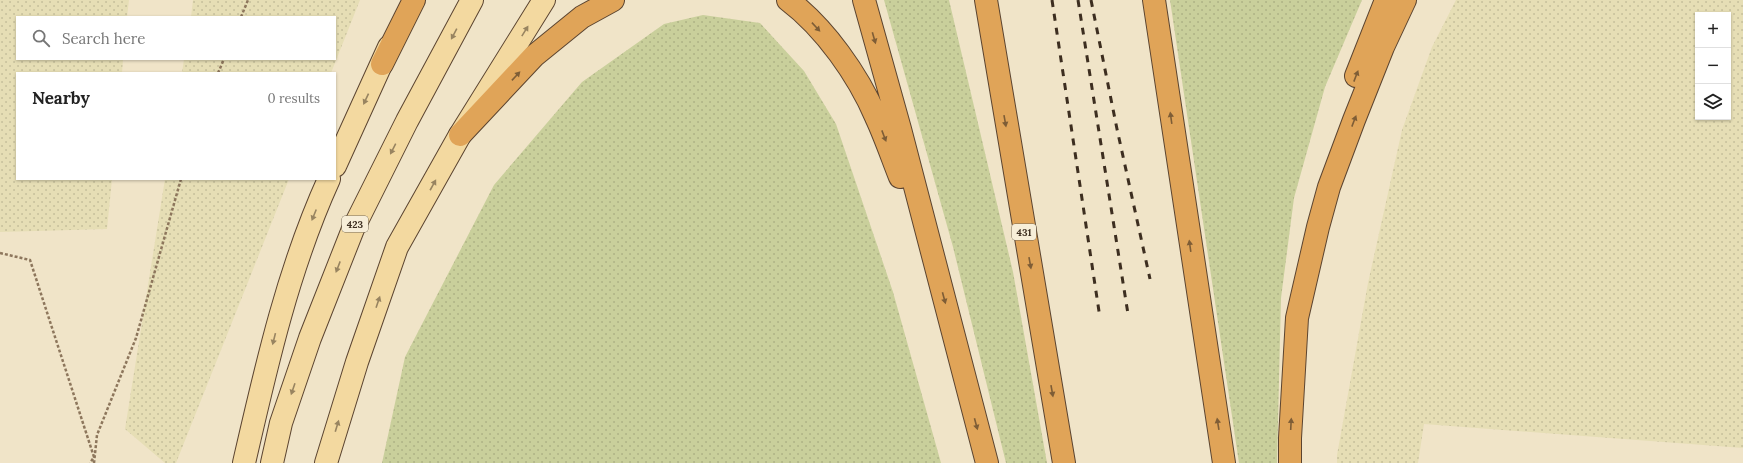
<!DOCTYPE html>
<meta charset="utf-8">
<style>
:root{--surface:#fff;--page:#f2f2f2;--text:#222;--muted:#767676;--line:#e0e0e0}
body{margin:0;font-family:Lora,serif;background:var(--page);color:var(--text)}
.controls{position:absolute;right:12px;top:12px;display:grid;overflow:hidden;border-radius:0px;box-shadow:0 1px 3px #0004}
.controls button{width:36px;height:36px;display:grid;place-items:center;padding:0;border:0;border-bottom:1px solid var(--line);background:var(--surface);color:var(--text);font:20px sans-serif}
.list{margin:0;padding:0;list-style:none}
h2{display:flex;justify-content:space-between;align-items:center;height:52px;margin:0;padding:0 16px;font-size:17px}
h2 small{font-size:13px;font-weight:400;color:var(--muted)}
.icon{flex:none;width:22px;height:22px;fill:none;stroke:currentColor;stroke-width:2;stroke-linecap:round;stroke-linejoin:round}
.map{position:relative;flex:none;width:1743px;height:463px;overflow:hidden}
.search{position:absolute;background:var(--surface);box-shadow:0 1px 3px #0004;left:16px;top:16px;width:320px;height:44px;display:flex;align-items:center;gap:10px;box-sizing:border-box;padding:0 14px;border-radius:0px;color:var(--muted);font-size:15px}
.panel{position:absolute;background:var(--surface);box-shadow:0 1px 3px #0004;left:16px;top:72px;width:320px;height:108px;border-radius:0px}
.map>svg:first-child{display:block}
.farmland{fill:url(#farmland-dots);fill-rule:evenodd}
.grass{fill:url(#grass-dots)}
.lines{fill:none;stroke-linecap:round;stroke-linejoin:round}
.primary-casing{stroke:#5b4430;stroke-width:24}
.highway-casing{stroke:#5b4430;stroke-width:24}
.path{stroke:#8d765c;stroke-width:2.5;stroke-dasharray:3 2;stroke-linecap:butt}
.primary{stroke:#f3d9a0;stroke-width:22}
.highway{stroke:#e0a458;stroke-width:22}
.rail{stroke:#3d2e20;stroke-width:3;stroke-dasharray:7 7;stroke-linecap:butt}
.oneway{fill:#7e5d36}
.oneway2{fill:#988460}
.labels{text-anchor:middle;stroke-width:3;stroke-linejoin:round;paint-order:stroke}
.shield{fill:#f7eed8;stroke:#756857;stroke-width:1}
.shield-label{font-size:10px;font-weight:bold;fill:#3d2e20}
</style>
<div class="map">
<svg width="1743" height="463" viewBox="0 0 1743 463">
<defs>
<pattern id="farmland-dots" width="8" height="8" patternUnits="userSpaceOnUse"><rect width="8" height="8" fill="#e6deb5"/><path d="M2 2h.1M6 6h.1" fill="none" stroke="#c6bf9b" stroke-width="1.8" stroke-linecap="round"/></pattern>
<pattern id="grass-dots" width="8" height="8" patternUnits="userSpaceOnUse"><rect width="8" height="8" fill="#c9cf9b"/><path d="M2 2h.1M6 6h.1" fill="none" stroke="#aeb285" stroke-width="1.8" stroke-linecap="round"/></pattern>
</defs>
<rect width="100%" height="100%" fill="#f0e4c8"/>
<path class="farmland" d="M0 0H129L127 17H17V59H123L122 73H17V179H112L107 229 0 232Z
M193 0H360L331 73H182L184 59H335V17H191Z
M1456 0H1743V448L1424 424 1418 463H1337V455L1368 283 1402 130 1432 47ZM1698 15H1728V117H1698Z
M165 179H289L176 463H165L125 429Z"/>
<path class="grass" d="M884 0H949L1013 272 1047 463H1006L953 247Z
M1170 0H1362L1325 87 1294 198 1281 298 1277 463H1239Z
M703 15 760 23 804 71 836 124 893 292 941 463H382L405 357 494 185 582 82 664 24Z"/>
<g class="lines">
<defs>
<path id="primary" d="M335 166 389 47
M244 463C266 367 288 269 329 179
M272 463 281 423 310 338 353 229 407 121 472 0
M326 463 357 362 397 247 460 135 544 0"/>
<path id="highway" d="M788 0C825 28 858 75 876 117 885 136 892 157 900 177
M864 0 900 129 987 463
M986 0 1064 463
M1154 0 1224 463
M382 64 414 0
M1356 76 1386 0
M460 135 534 56 582 17 613 0
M1290 463V438L1297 318 1318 227 1329 187 1354 120 1383 47 1405 0"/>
</defs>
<use href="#primary" class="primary-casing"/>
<use href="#highway" class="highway-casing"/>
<path class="path" d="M241 17 248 0
M218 73 224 59
M0 253 30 260 94 457 90 463
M94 463 97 435 136 338 181 179"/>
<use href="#primary" class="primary"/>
<use href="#highway" class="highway"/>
<path class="rail" d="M1052 0 1100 318
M1078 0 1128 314
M1091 0 1117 129 1150 279"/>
</g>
<defs><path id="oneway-solid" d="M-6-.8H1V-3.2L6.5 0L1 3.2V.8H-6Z"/></defs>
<g class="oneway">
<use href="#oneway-solid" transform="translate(816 27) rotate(47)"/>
<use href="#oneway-solid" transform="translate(874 38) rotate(74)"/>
<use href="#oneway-solid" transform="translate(516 76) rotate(-47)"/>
<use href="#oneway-solid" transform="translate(1356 76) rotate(-69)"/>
<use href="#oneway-solid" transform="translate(1171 118) rotate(-98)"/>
<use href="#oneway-solid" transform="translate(1005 121) rotate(80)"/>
<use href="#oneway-solid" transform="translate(1354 121) rotate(-69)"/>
<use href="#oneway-solid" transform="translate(884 136) rotate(69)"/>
<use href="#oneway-solid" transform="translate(1190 246) rotate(-98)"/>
<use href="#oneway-solid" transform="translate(1030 263) rotate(80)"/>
<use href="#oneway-solid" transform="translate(944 298) rotate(75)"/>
<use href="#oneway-solid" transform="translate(1052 391) rotate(80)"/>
<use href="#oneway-solid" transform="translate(976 424) rotate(75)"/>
<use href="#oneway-solid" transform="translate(1218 424) rotate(-99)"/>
<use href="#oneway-solid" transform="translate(1291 424) rotate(-87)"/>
</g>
<g class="oneway2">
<use href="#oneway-solid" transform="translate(525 31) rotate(-58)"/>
<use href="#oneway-solid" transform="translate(454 34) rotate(118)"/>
<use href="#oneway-solid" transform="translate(366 99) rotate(115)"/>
<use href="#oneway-solid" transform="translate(393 149) rotate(117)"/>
<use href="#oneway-solid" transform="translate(433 185) rotate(-61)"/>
<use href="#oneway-solid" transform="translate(314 215) rotate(112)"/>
<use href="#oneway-solid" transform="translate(338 267) rotate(111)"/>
<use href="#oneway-solid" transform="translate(378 302) rotate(-71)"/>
<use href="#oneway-solid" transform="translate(274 339) rotate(104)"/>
<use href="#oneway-solid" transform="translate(293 389) rotate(109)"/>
<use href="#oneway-solid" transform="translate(337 426) rotate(-73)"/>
</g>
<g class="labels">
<g class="shield">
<rect x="342" y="216" width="26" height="16" rx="3"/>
<rect x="1012" y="224" width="24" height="16" rx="3"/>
</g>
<g class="shield-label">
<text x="355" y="228">423</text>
<text x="1024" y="236">431</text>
</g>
</g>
</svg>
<div class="controls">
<button>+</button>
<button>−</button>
<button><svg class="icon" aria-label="layers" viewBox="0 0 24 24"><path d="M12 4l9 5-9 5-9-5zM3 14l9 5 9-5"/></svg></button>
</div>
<div class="search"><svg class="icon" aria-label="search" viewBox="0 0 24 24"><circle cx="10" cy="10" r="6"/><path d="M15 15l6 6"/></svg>Search here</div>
<section class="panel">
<h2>Nearby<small>0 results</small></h2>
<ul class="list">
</ul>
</section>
</div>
